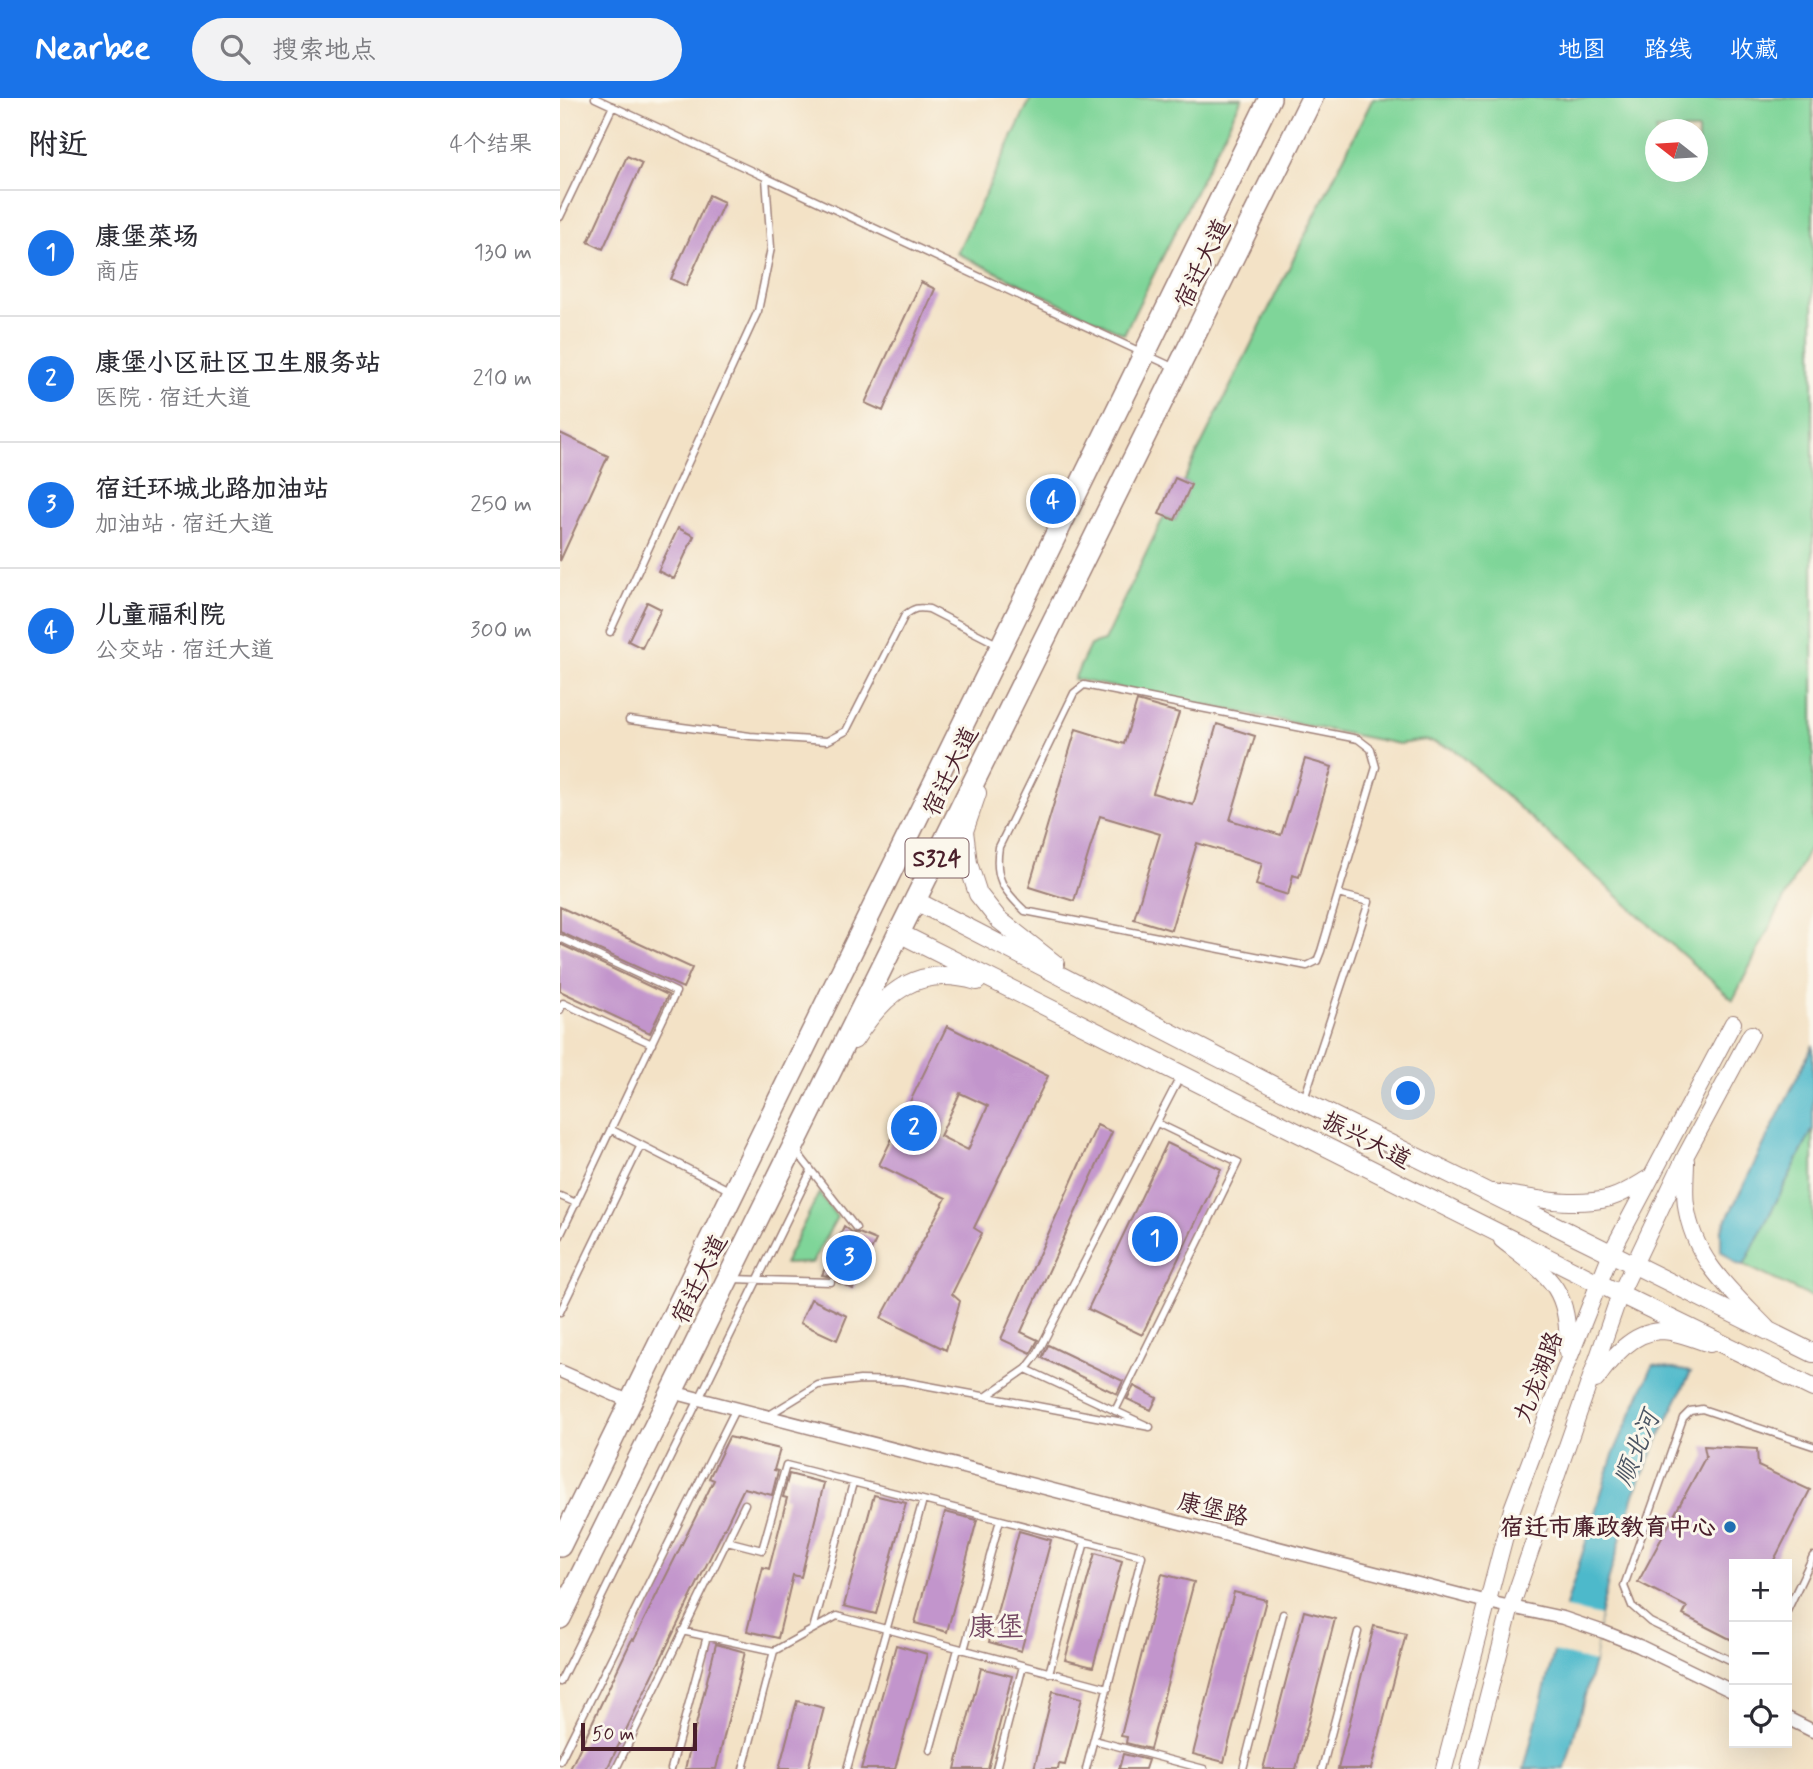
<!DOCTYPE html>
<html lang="zh">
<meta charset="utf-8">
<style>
:root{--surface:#fff;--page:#f2f2f3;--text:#2b2b33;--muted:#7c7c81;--line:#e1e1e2;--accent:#1a73e8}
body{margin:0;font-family:Mynerve,"LXGW WenKai TC",sans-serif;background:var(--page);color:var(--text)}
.controls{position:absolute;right:21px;bottom:21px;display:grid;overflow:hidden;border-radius:0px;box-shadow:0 7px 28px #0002}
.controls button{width:63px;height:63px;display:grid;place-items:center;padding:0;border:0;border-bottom:2px solid var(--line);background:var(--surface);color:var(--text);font:35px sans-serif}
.compass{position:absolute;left:1085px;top:21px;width:63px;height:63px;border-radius:50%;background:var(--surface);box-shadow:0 7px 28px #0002;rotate:287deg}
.scale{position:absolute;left:21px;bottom:18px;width:116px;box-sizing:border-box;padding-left:7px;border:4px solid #4a1f2b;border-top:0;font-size:19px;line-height:24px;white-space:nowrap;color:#4a1f2b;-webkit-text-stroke:5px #fbf7ec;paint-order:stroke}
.you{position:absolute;left:849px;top:996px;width:24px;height:24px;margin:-18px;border:5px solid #fff;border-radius:50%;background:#1a73e8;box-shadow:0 0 0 10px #1a73e833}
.badge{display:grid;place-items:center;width:46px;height:46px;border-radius:50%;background:var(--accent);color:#fff;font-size:23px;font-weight:700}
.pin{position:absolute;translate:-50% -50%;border:4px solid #fff;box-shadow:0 2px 7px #0006}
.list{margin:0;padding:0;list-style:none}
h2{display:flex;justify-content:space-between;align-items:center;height:91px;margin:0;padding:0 28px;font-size:30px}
h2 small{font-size:23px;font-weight:400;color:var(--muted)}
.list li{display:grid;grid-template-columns:46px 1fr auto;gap:21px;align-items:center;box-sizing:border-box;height:126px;padding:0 28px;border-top:2px solid var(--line)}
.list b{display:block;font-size:26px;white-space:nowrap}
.list p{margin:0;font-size:23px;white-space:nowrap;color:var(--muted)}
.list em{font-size:23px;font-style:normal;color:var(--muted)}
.icon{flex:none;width:38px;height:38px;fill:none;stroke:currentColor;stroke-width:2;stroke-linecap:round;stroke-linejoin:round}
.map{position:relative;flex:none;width:1253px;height:1671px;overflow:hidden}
header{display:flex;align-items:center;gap:42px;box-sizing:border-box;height:98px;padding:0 35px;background:var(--accent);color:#fff}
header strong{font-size:33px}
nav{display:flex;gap:38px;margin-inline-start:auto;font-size:24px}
.search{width:490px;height:63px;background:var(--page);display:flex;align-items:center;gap:18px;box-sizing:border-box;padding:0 24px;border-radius:38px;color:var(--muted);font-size:26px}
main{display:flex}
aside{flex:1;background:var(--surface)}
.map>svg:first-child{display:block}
.green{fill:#7fd599;stroke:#647a62;stroke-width:2;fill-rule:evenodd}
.water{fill:#4eb9cb;stroke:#4c6c7b;stroke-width:2}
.pier{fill:#f3e2c6}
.building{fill:#c295cc;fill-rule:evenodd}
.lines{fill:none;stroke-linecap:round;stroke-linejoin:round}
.service-casing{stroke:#9e8078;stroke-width:9}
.minor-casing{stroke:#9e8078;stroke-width:15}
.tertiary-casing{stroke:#9e8078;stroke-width:18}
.secondary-casing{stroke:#9e8078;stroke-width:20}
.primary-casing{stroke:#9e8078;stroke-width:24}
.service{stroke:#fff;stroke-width:6}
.minor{stroke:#fff;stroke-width:12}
.tertiary{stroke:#fff;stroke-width:16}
.secondary{stroke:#fff;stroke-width:18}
.primary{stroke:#fff;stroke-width:21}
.poi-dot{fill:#1f6fb2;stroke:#fbf7ec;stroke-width:2.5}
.labels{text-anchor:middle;stroke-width:6;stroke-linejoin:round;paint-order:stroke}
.shield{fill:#fbf7ec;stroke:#7f6065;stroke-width:2}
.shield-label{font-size:23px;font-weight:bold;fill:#4a1f2b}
.street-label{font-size:24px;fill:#4a1f2b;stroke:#fbf7ec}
.poi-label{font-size:24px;font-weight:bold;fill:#4a1f2b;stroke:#fbf7ec;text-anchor:end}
.water-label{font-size:26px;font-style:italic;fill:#4b5563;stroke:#fbf7ec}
.quarter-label{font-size:28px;fill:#744863;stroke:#fbf7ec}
</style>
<header>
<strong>Nearbee</strong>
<div class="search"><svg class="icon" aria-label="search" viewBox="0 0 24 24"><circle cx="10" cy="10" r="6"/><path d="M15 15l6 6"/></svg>搜索地点</div>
<nav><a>地图</a><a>路线</a><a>收藏</a></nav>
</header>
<main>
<aside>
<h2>附近<small>4个结果</small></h2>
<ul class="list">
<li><span class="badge">1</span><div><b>康堡菜场</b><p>商店</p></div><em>130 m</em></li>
<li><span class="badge">2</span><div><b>康堡小区社区卫生服务站</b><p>医院 · 宿迁大道</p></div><em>210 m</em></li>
<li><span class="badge">3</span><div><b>宿迁环城北路加油站</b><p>加油站 · 宿迁大道</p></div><em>250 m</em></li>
<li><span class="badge">4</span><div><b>儿童福利院</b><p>公交站 · 宿迁大道</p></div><em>300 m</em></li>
</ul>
</aside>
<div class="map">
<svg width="1253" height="1671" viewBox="0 0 1253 1671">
<rect width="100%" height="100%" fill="#fbf7ec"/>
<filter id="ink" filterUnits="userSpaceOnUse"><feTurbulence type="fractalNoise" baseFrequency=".0143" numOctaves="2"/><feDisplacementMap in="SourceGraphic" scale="14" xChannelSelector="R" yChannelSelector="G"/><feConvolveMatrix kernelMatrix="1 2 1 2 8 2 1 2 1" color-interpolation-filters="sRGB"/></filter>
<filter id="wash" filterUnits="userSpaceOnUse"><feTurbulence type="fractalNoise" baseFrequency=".00686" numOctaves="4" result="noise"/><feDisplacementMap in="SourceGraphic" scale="28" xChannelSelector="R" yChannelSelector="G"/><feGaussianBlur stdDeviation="1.57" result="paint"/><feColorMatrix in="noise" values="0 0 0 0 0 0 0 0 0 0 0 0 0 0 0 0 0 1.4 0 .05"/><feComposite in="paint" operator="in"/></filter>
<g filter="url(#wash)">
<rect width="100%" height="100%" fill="#f3e2c6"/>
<path class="green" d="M471 0H682L564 236 397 155Z
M813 0H1253V743L1173 902 894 651 865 642 839 646 514 581 530 547 544 543 604 418 615 422 630 387 623 384ZM1096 32H1138V74H1096Z
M1253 1031V1200L1184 1167Z
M259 1095 277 1119 252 1165 224 1166Z"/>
<path class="water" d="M1253 947V1031L1184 1167 1177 1166 1161 1152V1133Z
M1093 1267 1131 1274 1106 1324 1075 1394 1050 1476 1040 1518 1034 1564 1005 1671H964L1005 1511 1053 1357Z"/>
<path class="pier" d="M1002 1509 1040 1518 1034 1564 991 1553Z"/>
<g id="blocks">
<path class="building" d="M67 58 82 65 43 151 28 144Z
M149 97 164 104 126 188 111 181Z
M361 184 375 191 323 313 305 305Z
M0 335 48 358 0 463Z
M615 380 631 387 615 422 599 416Z
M118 430 134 438 114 481 98 473Z
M87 504 101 511 82 550 68 543Z
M577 603 619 615 593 695 633 707 657 626 695 638 670 722 721 737 745 661 772 669 739 779 733 777 728 797 696 787 702 765 637 745 611 832 574 821 600 736 540 718 514 803 469 789 516 631 564 646Z
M0 809 132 870 123 890 0 834Z
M0 846 108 897 90 935 0 893Z
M387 928 488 978 414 1130 422 1135 392 1196 400 1203 386 1252 321 1220 386 1100 319 1067ZM400 995 428 1008 408 1052 380 1038Z
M537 1027 552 1034 461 1234 478 1242 471 1255 441 1241Z
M607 1045 661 1071 582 1237 528 1211Z
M284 1128 293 1135H299L316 1142 293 1191 277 1184 273 1179 262 1177Z
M251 1201 287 1218 277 1242 240 1225Z
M488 1247 563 1283 557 1296 482 1260Z
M574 1288 597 1300 591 1312 567 1301Z
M169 1339 220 1351 214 1372 218 1373 212 1397 184 1390 47 1671H10L72 1541 74 1542 154 1382 149 1380Z
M1144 1348 1197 1351 1198 1368 1250 1392 1212 1466H1174V1543L1123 1517 1127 1509 1078 1484 1146 1358Z
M229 1376 264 1385 241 1479 233 1477 218 1540 187 1533 203 1469 209 1471 227 1400 223 1399Z
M314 1397 346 1405 316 1516 284 1508Z
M385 1414 417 1422 387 1534 355 1525Z
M459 1433 491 1442 461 1553 429 1544Z
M535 1455 562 1463 533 1569 505 1562Z
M602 1476 634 1484 590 1651 566 1645 567 1639 561 1638Z
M674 1494 706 1502 664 1664 633 1656Z
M744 1513 775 1521 736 1671H703Z
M814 1528 846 1536 811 1671H778Z
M156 1546 185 1554 156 1671H125Z
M336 1547 367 1556 335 1671H301Z
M421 1570 452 1578 428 1671H395Z
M493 1593 522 1600 505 1667 499 1666 498 1671H474Z
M237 1603 264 1610 248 1671H219Z
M563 1656 588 1662 585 1671H559Z"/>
</g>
</g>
<g filter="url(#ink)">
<use href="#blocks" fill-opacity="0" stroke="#9e8078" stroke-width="2"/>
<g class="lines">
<defs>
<path id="service" d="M35 0 613 269
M0 119 53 8
M50 534 198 213 211 150 206 80
M69 622 190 638 267 643 286 633 345 517C354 510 358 509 369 511L437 546
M0 840 116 894 0 1138
M0 912 3 905 92 946
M744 1001 809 804 778 796 816 669 811 651 798 641 524 587 514 595 439 749C434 780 443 792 465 813L747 868 757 863 761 853 778 796
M52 1032 81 1047
M237 1054 296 1130
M0 1098 16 1105
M173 1181 271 1184
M0 1214 81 1047 169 1092
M466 1271 476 1258 620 979
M555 1313 678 1064 597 1025
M209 1317 258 1287 300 1282 342 1283 590 1329 466 1271 427 1298
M167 1443 202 1452 226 1367 582 1458 526 1671
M1227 1513 1253 1458
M253 1531 293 1385
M122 1533 214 1553
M404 1552 440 1422
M1174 1564 1090 1524 1072 1508 1064 1488 1123 1320 1130 1313 1142 1311 1253 1348
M489 1575 525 1444
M0 1584 251 1073
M534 1642 644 1671
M370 1652 398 1551
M0 1663 176 1310
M56 1671 185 1406
M111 1671 147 1538
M183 1671 214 1553 277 1518 548 1590
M287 1671 363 1402
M436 1671 463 1568
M683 1671 723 1516
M762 1671 798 1534"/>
<path id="minor" d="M0 1273 71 1304
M112 1294 928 1504 1003 1520 1044 1534 1079 1548 1174 1594
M1227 1620 1253 1633"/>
<path id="tertiary" d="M1126 1063C1126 1077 1124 1093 1126 1107 1133 1161 1171 1193 1207 1230
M932 1094C970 1099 1012 1110 1050 1100 1064 1096 1077 1087 1089 1080
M942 1142C989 1178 1011 1190 1007 1254
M1036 1282C1051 1260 1072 1234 1101 1233 1117 1233 1135 1242 1150 1246
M884 1671 952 1411 1006 1268 1051 1155 1173 925
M909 1671 951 1509 1060 1196 1126 1057 1191 936"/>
<path id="secondary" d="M417 695 404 733 408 765 418 796 438 821 495 866
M356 803 743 1003 1253 1255
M339 835 1060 1196 1253 1290
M294 942C325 893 358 866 417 883"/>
<path id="primary" d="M0 1448 710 0
M0 1520 752 0"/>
</defs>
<use href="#service" class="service-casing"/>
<use href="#minor" class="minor-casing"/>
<use href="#tertiary" class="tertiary-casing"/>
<use href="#secondary" class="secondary-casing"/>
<use href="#primary" class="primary-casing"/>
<use href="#service" class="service"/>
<use href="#minor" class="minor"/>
<use href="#tertiary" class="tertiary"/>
<use href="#secondary" class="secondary"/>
<use href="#primary" class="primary"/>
</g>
</g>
<circle class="poi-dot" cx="1170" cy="1429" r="7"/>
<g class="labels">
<rect class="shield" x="345.5" y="740.5" width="63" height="39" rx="5"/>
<g class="shield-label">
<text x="377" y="768">S324</text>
</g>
<g class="street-label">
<text transform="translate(642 165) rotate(-64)" y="8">宿迁大道</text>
<text transform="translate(390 673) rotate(-64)" y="8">宿迁大道</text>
<text transform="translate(807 1042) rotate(27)" y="8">振兴大道</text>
<text transform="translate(139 1181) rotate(-64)" y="8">宿迁大道</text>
<text transform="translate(978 1279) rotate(-69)" y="8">九龙湖路</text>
<text transform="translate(653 1411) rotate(14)" y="8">康堡路</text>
</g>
<g class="poi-label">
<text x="1156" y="1437">宿迁市廉政教育中心</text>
</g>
<g class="water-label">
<text transform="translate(1076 1350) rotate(-67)" y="9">顺北河</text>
</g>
<g class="quarter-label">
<text x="436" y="1538">康堡</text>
</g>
</g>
</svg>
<div class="controls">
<button>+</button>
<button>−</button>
<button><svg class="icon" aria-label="locate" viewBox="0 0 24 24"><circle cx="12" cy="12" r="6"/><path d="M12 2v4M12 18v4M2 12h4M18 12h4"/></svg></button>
</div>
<svg class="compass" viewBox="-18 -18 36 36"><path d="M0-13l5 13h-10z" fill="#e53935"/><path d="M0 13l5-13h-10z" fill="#7c7c81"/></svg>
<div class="scale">50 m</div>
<div class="you"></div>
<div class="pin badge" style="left:595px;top:1141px">1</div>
<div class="pin badge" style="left:354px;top:1030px">2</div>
<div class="pin badge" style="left:289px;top:1160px">3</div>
<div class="pin badge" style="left:493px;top:403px">4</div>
</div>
</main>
